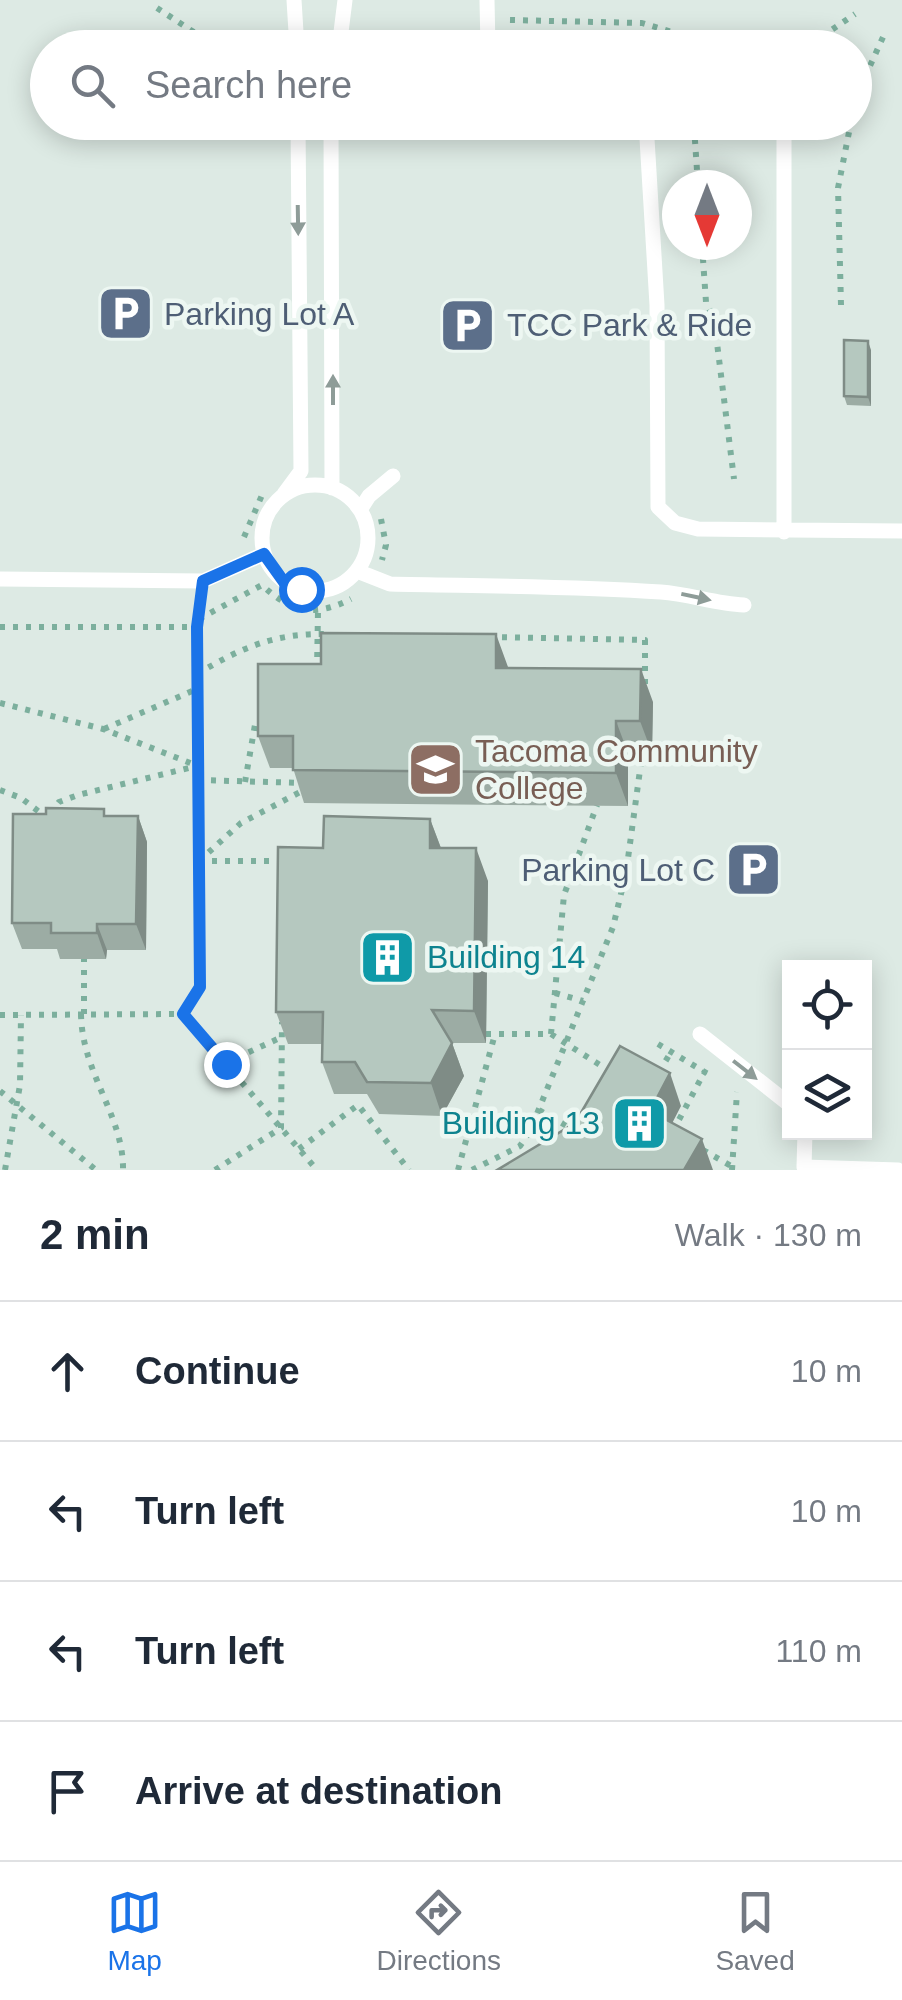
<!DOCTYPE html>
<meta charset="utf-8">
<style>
:root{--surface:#fff;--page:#f6f6f7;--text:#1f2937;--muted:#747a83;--line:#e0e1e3;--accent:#1a73e8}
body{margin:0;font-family:Helvetica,sans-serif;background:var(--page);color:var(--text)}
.controls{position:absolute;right:30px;bottom:30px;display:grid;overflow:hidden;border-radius:0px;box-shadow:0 5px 25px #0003}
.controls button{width:90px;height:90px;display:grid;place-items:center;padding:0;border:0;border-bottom:2px solid var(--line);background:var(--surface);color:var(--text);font:50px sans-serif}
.compass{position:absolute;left:662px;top:170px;width:90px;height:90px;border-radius:50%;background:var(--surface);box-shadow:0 5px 25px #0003;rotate:180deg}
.stop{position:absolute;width:30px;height:30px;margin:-22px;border:8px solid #1a73e8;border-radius:50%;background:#fff}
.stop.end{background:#1a73e8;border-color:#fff;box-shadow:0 2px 10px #0008}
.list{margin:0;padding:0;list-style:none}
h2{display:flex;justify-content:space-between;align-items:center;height:130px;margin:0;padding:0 40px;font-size:42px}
h2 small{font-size:32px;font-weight:400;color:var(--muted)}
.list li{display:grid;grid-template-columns:65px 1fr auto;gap:30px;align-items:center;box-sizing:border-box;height:140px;padding:0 40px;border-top:2px solid var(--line)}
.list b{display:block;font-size:38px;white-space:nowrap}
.list em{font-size:32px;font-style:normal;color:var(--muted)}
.icon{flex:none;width:55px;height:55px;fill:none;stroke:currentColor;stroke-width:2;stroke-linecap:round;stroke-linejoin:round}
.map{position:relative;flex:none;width:902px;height:1170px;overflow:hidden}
.search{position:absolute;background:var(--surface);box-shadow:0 5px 25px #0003;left:30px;right:30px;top:30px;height:110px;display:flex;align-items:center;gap:25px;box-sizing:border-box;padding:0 35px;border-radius:55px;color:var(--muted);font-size:38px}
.sheet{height:690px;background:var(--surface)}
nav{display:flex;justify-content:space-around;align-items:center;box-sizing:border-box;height:140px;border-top:2px solid var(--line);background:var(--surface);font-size:28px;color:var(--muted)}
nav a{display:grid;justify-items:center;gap:5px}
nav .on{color:var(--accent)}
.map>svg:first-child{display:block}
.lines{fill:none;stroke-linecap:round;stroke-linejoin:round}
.path{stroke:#7caf9d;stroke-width:6;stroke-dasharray:5 8;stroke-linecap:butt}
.lane{stroke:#fff;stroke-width:15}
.wall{fill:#9caca4}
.shaded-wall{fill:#7f8c86}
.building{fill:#b5c8bf;stroke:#7f8c86;stroke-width:2.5}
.oneway{fill:#8e9c98}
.route{stroke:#1a73e8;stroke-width:12}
.labels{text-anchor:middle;stroke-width:9;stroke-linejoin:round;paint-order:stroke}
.service-label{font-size:32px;fill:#4e5e75;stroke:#edf7f2;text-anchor:start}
.education-label{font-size:32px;fill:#785e54;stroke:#edf7f2;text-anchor:start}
.culture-label{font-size:32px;fill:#0d838f;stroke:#edf7f2;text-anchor:start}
</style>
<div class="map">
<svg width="902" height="1170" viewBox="0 0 902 1170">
<rect width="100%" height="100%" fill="#ddeae4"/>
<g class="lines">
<path class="path" d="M157 8 218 48
M510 20 642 23 699 40 811 44
M811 44 855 14
M854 101 884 35
M694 126 698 185
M702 245 706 302 714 319 734 479
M841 305 838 188 851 122
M381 519 386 545 382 560
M244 537 262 495
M199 619 262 585C291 613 316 617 351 599
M0 627H197
M489 637 645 640V686
M317 670 318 611
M197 674C241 648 274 633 327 634
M0 703 103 729 198 766
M104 729 197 689
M198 780 303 783
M245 782 256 719H264
M0 790 21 798 46 817
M50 813 59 802 78 795 197 766
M199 861H283
M199 861 241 823 304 790
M555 993 583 1001
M81 1014C82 1074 124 1116 123 1170
M84 1014V959
M183 1014 200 987V600
M0 1015 183 1014 317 1170
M486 1034H551L611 1072
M551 1034 564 895 597 805
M658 1044 713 1077
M225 1063 282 1037
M659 1072 671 1052
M0 1091 96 1170
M539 1110 572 1129
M673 1131 705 1071
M299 1149 358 1105 409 1170
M703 1150 733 1167
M5 1170 20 1085 21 1015
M215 1170 281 1128 282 1022
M458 1170 495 1034
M472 1170 520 1146 530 1131 613 927 626 873 643 748
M732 1170 737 1092"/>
<path class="lane" d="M294 0 297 48
M487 0 488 48
M339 48 345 0
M331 122 332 488
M646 122 657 305 658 507 675 523 698 529 902 531
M784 122V532
M262 538a53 53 0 1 1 106 0a53 53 0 1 1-106 0Z
M284 494 301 471 298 122
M360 510 369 496 393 476
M357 571 390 584C480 586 571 586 661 592 690 594 715 604 744 605
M0 579 203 581 264 554
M700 1034 790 1105
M805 1132 804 1167 898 1170"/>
</g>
<path class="wall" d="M871 350V406L847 405 844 396Z
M508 668 653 702 652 753H628V806L304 803 293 768H270L258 736Z
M106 816H138L147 842 146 950H107L106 959H60L57 949H22L12 923Z
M430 819 441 848 488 881 486 1043H452L464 1076 442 1116 379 1114 367 1094H334L322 1062V1044H288L276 1012 323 848Z"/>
<path class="shaded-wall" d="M868 341 871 350V406L868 397Z
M496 634 508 667 507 700 496 668Z
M641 669 653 702 652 753 640 721Z
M616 721 628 753V806L616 773Z
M138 816 147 842 146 950 136 924Z
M430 819 442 851 430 848Z
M476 848 488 881 486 1043 474 1011Z
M97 924 107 950 106 959 97 933Z
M452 1043 464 1076 442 1116 431 1083Z
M670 1073 681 1106 662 1143 650 1111Z
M702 1139 713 1170H684Z"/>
<path class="building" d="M844 340 868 341V397L844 396Z
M321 633 496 634V668L641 669 640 721H616V773L293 770V736H258V664H321Z
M46 808 104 809V816H138L136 924H97V933H51V923H12L13 814H46Z
M324 816 430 819V848H476L474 1011 432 1010 452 1043 431 1083 367 1082 355 1062H322L323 1012H276L278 847 323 848Z
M620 1046 670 1073 650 1111 702 1139 684 1170H497L575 1123Z"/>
<defs><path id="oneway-solid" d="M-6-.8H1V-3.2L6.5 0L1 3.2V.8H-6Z" transform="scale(2.5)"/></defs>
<g class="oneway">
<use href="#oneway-solid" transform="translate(298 220) rotate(89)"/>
<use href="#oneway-solid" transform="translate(333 390) rotate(-90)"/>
<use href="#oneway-solid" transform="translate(696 597) rotate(12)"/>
<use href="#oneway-solid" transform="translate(745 1070) rotate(38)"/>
</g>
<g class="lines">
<path class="route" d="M226 1064 183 1014 200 987 197 627 203 581 264 554 284 582 301 589"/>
</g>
<defs>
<symbol id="parking-square" viewBox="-11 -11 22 22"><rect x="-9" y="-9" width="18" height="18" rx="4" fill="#5c6f8a" stroke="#edf7f2"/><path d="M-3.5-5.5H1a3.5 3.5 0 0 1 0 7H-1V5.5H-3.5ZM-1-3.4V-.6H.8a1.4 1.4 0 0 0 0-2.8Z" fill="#fff"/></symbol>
<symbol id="university-square" viewBox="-11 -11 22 22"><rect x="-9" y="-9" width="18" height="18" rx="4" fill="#8d6e63" stroke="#edf7f2"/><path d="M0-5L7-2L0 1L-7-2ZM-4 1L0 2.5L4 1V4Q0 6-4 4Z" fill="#fff"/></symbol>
<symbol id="building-square" viewBox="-11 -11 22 22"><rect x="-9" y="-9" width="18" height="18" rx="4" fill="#0f9aa8" stroke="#edf7f2"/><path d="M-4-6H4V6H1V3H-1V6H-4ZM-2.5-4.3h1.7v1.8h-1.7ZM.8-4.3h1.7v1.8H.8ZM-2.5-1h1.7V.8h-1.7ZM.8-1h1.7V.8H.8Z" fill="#fff"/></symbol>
</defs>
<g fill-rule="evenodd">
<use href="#parking-square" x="94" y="282" width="63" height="63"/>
<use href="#parking-square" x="436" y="294" width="63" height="63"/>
<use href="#university-square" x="404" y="738" width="63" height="63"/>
<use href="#parking-square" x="722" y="838" width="63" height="63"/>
<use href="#building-square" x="356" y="926" width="63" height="63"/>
<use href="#building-square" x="608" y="1092" width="63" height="63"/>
</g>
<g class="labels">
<g class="service-label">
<text x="164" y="325">Parking Lot A</text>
<text x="507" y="336">TCC Park &amp; Ride</text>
<text x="715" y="881" text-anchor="end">Parking Lot C</text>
</g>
<g class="education-label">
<text x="475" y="762">Tacoma Community<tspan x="475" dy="37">College</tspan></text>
</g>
<g class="culture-label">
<text x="427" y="968">Building 14</text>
<text x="600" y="1134" text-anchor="end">Building 13</text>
</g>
</g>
</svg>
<div class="controls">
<button><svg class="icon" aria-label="locate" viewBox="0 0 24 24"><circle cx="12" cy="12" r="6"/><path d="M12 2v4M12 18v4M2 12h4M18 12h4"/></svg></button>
<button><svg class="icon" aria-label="layers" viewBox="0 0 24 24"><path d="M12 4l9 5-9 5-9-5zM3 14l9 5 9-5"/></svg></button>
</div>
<svg class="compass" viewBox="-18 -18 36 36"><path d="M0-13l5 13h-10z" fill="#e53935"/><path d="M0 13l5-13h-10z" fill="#747a83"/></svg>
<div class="stop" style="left:301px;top:589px"></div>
<div class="stop end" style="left:226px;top:1064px"></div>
<div class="search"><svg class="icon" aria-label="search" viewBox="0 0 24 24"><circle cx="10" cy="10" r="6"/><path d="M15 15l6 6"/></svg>Search here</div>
</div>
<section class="sheet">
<h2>2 min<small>Walk · 130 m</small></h2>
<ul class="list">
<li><svg class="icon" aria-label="ahead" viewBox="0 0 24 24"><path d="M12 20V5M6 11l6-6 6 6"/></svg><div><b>Continue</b></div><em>10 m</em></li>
<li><svg class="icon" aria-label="left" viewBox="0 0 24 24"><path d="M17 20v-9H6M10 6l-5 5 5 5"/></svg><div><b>Turn left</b></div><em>10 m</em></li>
<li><svg class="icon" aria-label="left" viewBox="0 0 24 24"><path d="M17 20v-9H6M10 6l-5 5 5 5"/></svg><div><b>Turn left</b></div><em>110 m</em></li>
<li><svg class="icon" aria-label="arrive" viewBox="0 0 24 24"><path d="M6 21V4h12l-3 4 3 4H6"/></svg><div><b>Arrive at destination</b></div></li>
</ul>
</section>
<nav>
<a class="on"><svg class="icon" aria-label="map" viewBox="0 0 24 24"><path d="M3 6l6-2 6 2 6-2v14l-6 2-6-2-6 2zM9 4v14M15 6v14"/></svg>Map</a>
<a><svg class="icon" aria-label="directions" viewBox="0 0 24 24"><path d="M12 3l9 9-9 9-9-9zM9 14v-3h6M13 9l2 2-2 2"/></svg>Directions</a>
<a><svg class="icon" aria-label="saved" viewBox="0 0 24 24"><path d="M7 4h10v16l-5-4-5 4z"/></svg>Saved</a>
</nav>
